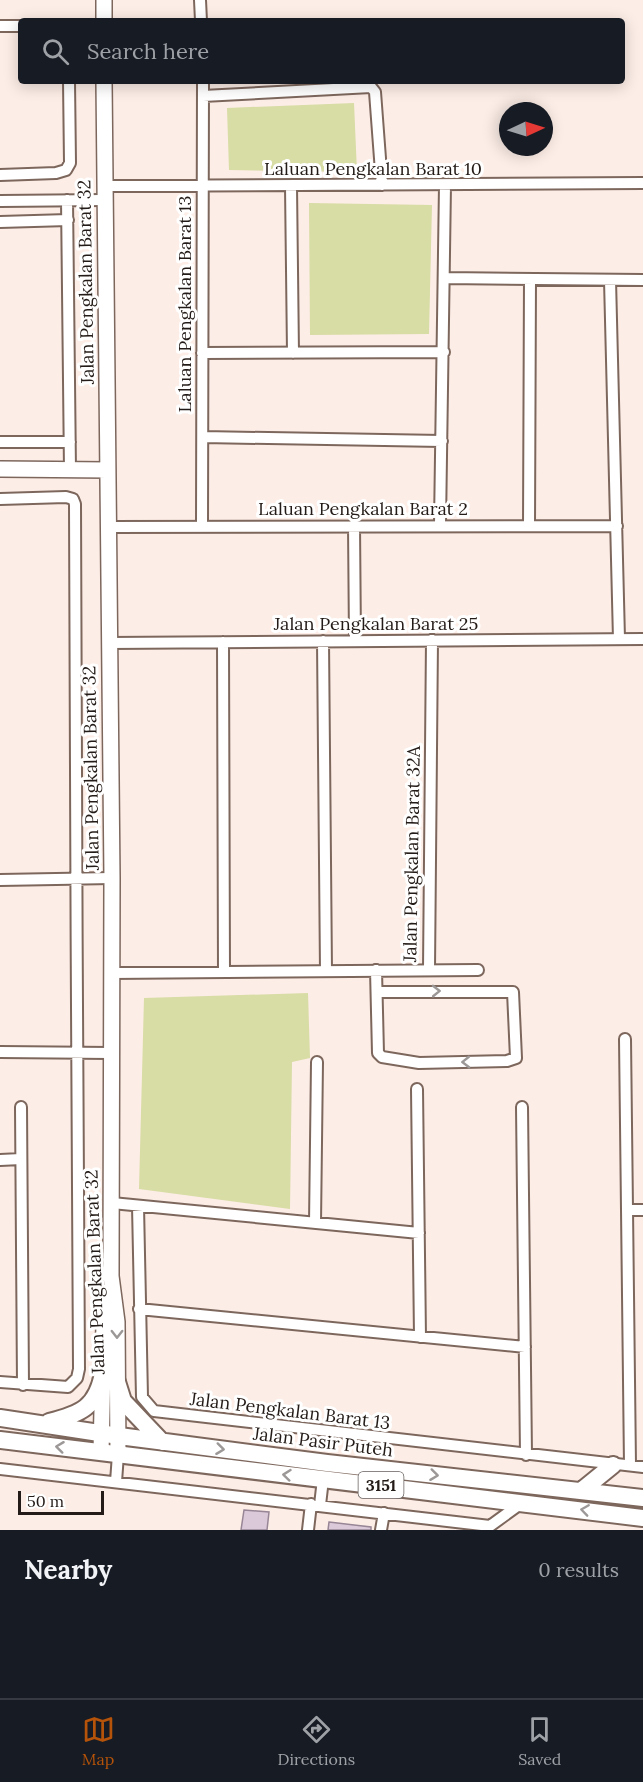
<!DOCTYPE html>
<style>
:root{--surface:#171b24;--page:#242831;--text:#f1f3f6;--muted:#9ea1a6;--line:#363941;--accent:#b45309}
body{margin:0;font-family:Lora,serif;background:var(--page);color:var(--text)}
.compass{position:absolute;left:499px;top:102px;width:54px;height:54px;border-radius:50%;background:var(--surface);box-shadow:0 3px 15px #0003;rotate:86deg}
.scale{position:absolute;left:18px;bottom:15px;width:86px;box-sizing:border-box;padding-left:6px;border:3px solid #231b17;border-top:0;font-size:16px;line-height:21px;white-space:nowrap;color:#231b17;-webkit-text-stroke:4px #fff;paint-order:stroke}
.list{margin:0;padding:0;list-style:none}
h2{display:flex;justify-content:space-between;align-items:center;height:78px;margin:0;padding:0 24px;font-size:26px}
h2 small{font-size:20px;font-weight:400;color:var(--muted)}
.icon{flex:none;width:33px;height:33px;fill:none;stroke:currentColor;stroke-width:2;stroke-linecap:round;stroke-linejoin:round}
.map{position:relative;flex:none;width:643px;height:1530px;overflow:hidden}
.search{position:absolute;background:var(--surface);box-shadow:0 3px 15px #0003;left:18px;right:18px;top:18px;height:66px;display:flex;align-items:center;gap:15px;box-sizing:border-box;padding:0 21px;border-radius:6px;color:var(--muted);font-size:22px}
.sheet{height:168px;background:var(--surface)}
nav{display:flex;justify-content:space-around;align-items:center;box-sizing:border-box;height:84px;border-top:2px solid var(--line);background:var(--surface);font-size:16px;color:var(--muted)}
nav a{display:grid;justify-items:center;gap:3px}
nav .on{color:var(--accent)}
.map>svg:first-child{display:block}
.green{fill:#d8dca5}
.building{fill:#dbc8d9;stroke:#988696;stroke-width:1.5}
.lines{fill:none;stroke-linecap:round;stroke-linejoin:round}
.street-casing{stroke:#7d675d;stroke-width:14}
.secondary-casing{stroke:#7d675d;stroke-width:18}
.primary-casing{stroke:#7d675d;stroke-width:20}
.street{stroke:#fff;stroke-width:10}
.secondary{stroke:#fff;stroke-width:15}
.primary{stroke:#fff;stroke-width:16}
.oneway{stroke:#9c9897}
.labels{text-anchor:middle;stroke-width:6;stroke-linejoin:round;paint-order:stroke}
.shield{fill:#fff;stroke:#655f5d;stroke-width:1.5}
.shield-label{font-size:16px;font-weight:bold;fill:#231b17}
.street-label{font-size:18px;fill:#231b17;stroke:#fff}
</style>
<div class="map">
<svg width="643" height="1530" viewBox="0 0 643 1530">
<rect width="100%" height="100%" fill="#fcede6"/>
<path class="green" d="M354 103 357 172 229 170 227 108Z
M309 203 432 205 429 334 310 335Z
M308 993 310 1058 292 1062 290 1209 139 1189 144 998Z"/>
<path class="building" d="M244 1510 269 1512 267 1530H241Z
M329 1522 371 1527V1530H328Z"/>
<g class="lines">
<defs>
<path id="street" d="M200 0 201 21
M0 26H21
M203 96 371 87 375 92 382 185
M0 175 56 173 66 170 70 163 69 81
M104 186 643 183
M291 186 293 353
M67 200 70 470
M0 201 104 200
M0 222 68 220
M445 278 643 280
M610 280 619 639
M202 353 444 352
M203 437 442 441
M0 442H70
M0 499 66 497 73 499 75 504C77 792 76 1081 79 1369L77 1378 68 1387 0 1382
M440 524 445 185
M354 525 355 641
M202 526 203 81
M529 526 530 279
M109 527 617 526
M323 641 326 971
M223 642 224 972
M109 643 643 639
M0 880 112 878
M429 969 432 640
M376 970 378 1053 382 1057 419 1063 507 1061 516 1058 513 992H377
M111 973 478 970
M625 1039 630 1465
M0 1052 110 1053
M417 1089 420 1337
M21 1107 23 1385
M522 1107 526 1455
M0 1160 21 1159
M112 1203 419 1233
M138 1206 142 1397 154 1411 643 1467
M627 1210H643
M315 1223 317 1062
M139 1309 525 1347
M0 1469 490 1526 523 1502
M116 1482 118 1454
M320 1505 323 1479
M308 1530 311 1504
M381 1530 384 1513"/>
<path id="secondary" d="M104 21V0
M104 81 112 878 111 1276 117 1322 118 1454
M0 469 108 470
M101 1452 104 1324 108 1297"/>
<path id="primary" d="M117 1382 123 1401 162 1442
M0 1418 119 1436 327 1463 643 1498
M49 1422C81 1414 97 1407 103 1373
M0 1440 643 1518
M581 1491 613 1465"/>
</defs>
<use href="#street" class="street-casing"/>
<use href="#secondary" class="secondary-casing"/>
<use href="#primary" class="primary-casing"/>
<use href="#street" class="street"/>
<use href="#secondary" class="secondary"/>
<use href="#primary" class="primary"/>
</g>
<defs><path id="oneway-chevron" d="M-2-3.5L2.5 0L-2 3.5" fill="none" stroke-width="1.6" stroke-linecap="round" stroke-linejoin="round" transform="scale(1.5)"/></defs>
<g class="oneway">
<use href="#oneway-chevron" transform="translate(436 991) rotate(-1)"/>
<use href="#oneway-chevron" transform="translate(466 1062) rotate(179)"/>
<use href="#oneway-chevron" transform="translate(117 1334) rotate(90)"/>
<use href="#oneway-chevron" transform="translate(60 1447) rotate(-173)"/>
<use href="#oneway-chevron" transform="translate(220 1449) rotate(7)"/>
<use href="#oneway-chevron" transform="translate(287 1475) rotate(-174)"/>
<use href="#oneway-chevron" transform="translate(434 1475) rotate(7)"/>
<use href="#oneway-chevron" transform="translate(585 1510) rotate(-172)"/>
</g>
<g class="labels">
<rect class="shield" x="358.5" y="1472" width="45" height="26" rx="4.5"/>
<g class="shield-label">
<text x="381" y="1491">3151</text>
</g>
<g class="street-label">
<text x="373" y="175">Laluan Pengkalan Barat 10</text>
<text transform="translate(86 282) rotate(-91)" y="6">Jalan Pengkalan Barat 32</text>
<text transform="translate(185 304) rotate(-90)" y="6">Laluan Pengkalan Barat 13</text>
<text x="363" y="515">Laluan Pengkalan Barat 2</text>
<text x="376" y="630">Jalan Pengkalan Barat 25</text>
<text transform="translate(91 768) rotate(-91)" y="6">Jalan Pengkalan Barat 32</text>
<text transform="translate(412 854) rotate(-89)" y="6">Jalan Pengkalan Barat 32A</text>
<text transform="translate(95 1272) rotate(-92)" y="6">Jalan Pengkalan Barat 32</text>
<text transform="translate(290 1411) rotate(7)" y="6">Jalan Pengkalan Barat 13</text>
<text transform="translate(323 1442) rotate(7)" y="6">Jalan Pasir Puteh</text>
</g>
</g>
</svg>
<svg class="compass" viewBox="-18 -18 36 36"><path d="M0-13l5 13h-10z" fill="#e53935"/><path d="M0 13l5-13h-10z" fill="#9ea1a6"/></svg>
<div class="scale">50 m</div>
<div class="search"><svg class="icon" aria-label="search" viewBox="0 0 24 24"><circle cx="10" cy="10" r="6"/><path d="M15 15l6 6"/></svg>Search here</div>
</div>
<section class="sheet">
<h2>Nearby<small>0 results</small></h2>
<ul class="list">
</ul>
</section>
<nav>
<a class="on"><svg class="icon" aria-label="map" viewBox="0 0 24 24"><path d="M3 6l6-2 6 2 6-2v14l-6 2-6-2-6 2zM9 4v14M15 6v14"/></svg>Map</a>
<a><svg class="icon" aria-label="directions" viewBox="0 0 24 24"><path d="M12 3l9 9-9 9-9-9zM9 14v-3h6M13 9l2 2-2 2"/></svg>Directions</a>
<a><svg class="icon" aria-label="saved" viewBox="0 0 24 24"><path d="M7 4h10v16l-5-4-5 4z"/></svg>Saved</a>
</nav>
